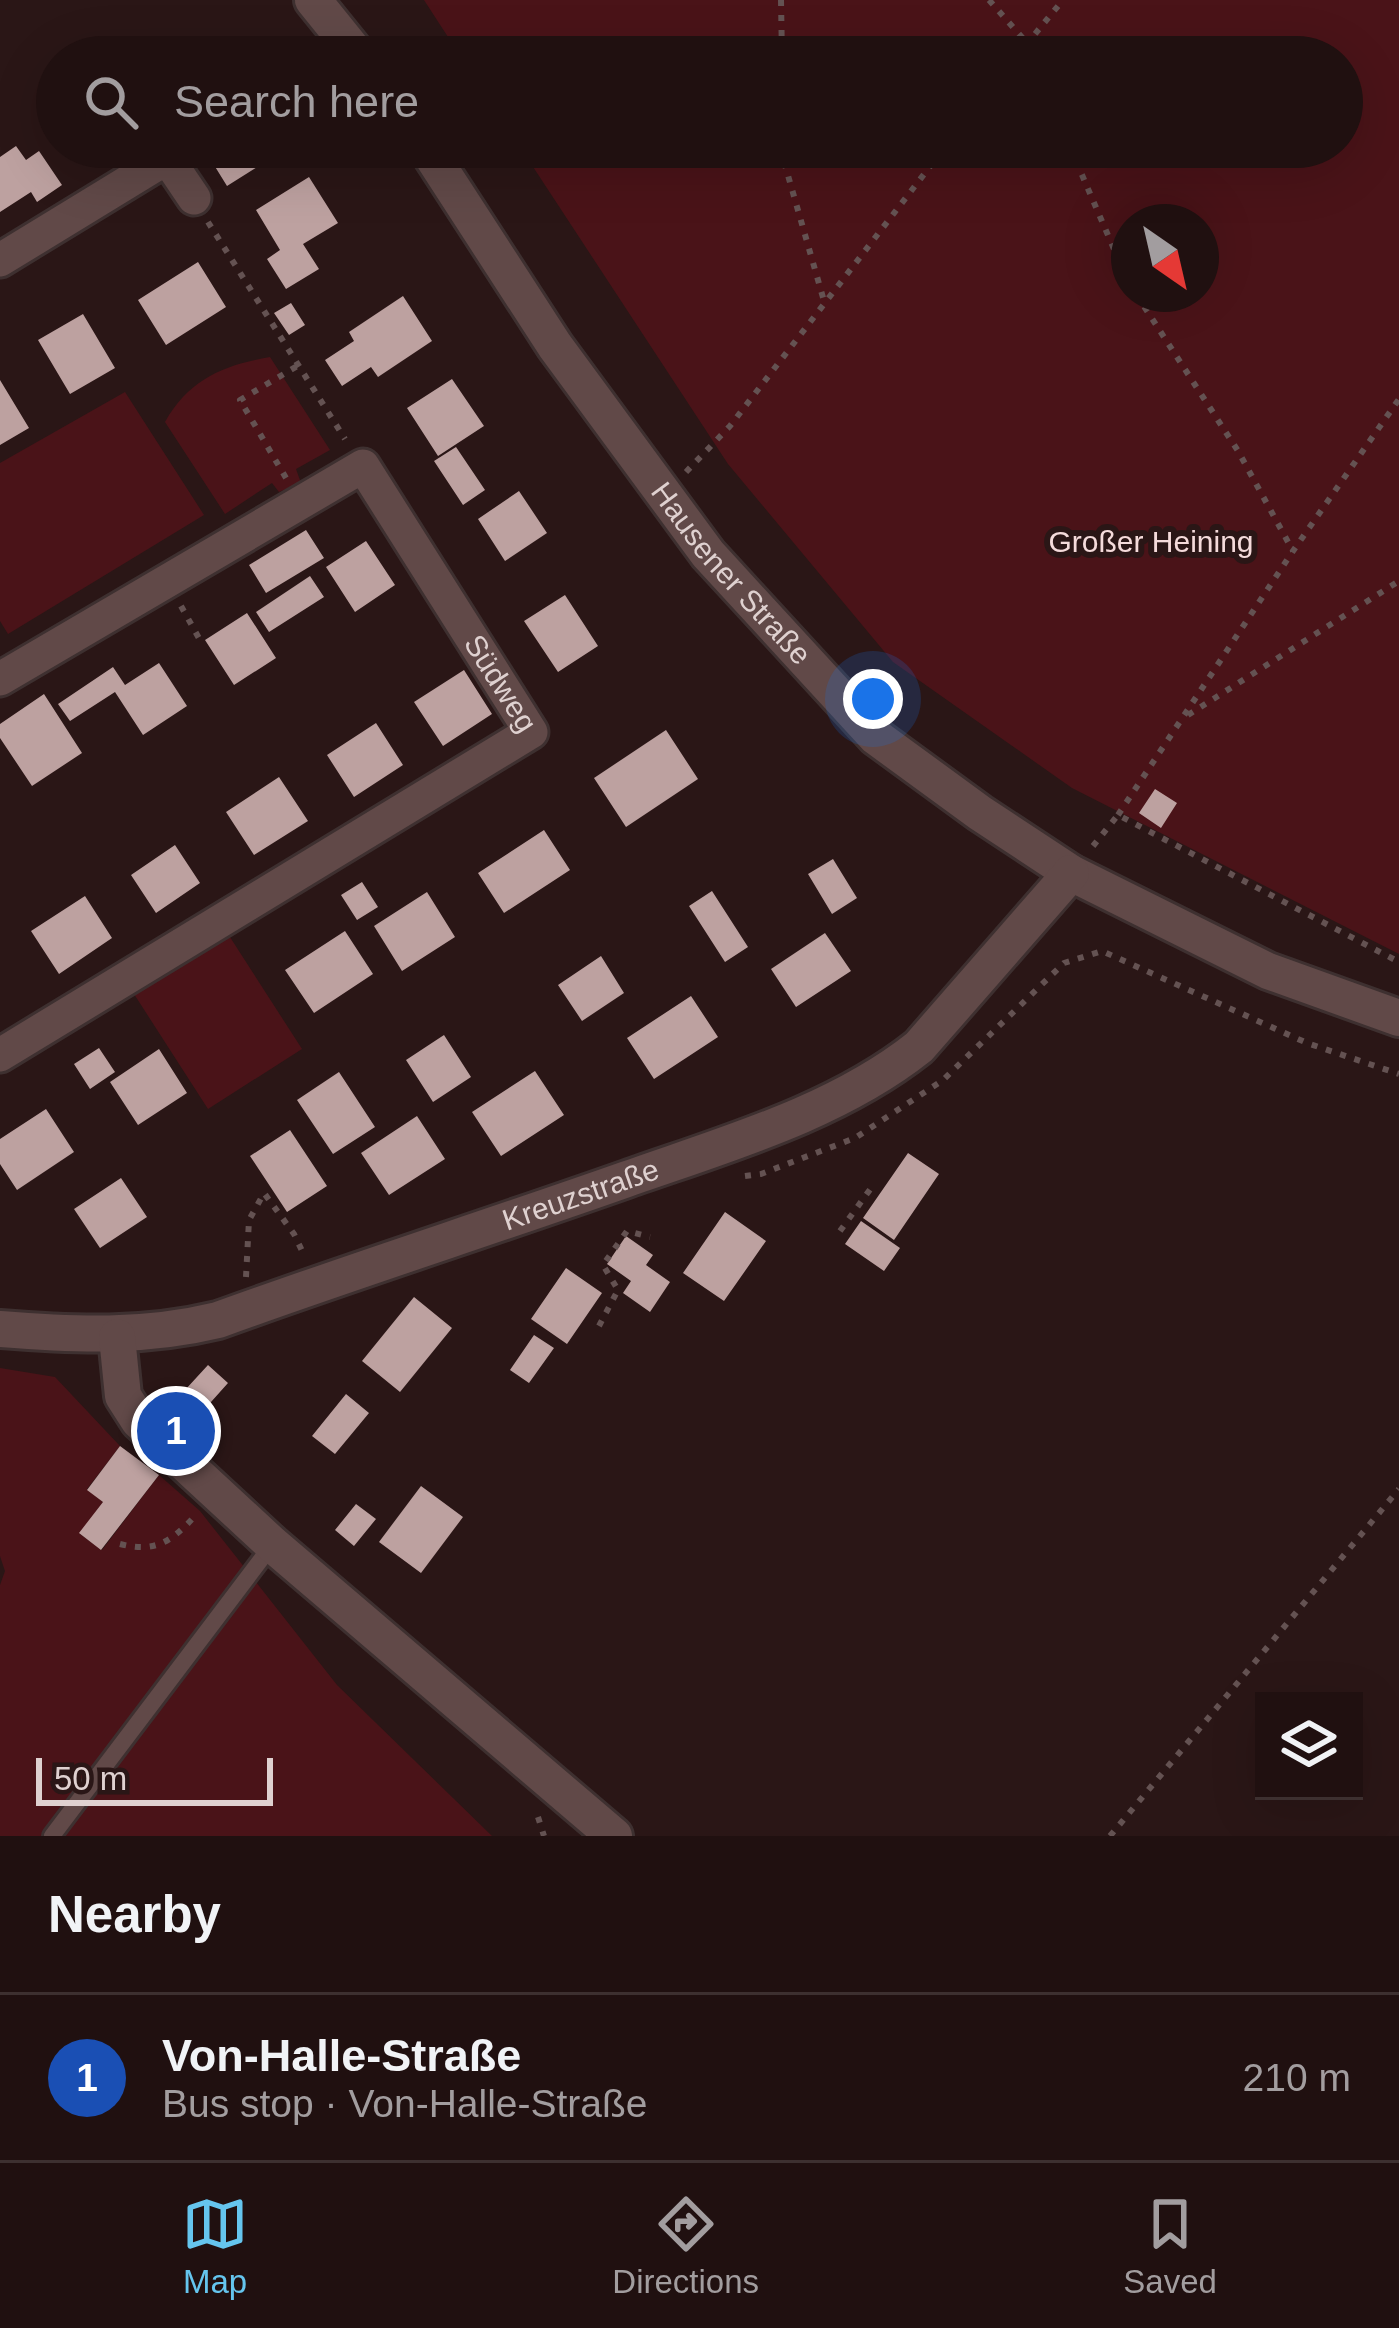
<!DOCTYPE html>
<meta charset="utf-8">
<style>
:root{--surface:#201010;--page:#281919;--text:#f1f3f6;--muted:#a29d9f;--line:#3d3030;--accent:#65c5ee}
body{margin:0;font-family:Arial,sans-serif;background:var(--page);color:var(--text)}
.controls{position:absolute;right:36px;bottom:36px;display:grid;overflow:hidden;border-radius:0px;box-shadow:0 12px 48px #0002}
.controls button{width:108px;height:108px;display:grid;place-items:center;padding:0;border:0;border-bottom:3px solid var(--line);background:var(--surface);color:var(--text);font:60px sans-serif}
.compass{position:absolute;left:1111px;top:204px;width:108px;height:108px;border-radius:50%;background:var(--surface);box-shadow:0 12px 48px #0002;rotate:146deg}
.scale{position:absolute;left:36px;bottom:30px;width:237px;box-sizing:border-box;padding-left:12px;border:6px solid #dfd1d0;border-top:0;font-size:33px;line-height:42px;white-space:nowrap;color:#dfd1d0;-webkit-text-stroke:9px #2a1616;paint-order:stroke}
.you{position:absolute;left:873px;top:699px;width:42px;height:42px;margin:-30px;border:9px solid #fff;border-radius:50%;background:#1a73e8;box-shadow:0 0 0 18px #1a73e833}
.badge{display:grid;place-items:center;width:78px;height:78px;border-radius:50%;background:var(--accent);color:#fff;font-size:39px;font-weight:700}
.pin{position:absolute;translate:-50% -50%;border:6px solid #fff;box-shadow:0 3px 12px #0006}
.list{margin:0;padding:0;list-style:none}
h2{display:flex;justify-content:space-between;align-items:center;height:156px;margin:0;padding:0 48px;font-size:51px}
h2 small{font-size:39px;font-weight:400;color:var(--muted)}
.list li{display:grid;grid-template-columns:78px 1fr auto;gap:36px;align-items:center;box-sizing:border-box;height:168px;padding:0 48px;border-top:3px solid var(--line)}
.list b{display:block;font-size:45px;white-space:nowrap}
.list p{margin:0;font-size:39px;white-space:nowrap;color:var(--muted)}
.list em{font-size:39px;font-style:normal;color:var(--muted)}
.icon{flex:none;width:66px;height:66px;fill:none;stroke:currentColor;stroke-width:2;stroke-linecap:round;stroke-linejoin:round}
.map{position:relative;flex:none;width:1399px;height:1836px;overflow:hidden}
.search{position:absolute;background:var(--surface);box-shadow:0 12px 48px #0002;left:36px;right:36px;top:36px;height:132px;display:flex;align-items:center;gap:30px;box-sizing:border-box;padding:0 42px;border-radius:66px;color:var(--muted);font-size:45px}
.sheet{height:324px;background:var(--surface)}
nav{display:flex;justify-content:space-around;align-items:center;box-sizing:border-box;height:168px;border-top:3px solid var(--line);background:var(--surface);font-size:33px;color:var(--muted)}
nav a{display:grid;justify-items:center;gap:6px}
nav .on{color:var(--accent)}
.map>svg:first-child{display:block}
.green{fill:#4a1318;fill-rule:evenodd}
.building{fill:#bda1a0}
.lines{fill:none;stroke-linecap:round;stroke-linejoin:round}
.lane-casing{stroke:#3e3030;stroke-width:22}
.street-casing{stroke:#3e3030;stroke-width:39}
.secondary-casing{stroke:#3e3030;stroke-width:42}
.path{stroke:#645252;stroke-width:6;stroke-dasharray:6 9;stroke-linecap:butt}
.lane{stroke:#614948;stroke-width:16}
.street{stroke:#614948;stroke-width:33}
.secondary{stroke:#614948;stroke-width:36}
.labels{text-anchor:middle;stroke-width:12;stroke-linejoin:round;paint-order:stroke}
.park-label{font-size:30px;fill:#f5dbdb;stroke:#2a1616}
.street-label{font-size:30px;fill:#dfd1d0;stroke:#2a1616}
</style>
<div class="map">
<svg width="1399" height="1836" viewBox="0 0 1399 1836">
<rect width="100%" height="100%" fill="#2a1616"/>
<path class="green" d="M424 0H1399V954L1072 788 893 662 728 464 520 147H1342V57H461ZM1129 222H1201V294H1129Z
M270 357 330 450 296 469 301 483 279 492 272 483 225 514 165 422C189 379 224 365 270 357Z
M125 392 204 515 8 634 0 621V463Z
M228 934 302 1049 208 1109 134 994Z
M0 1368 55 1377 120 1446 87 1489 103 1502 80 1534 102 1550 159 1475 200 1511 337 1685 492 1836H0V1585L5 1571 0 1556Z"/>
<path class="building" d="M16 146 26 160 39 151 62 185 37 202 31 192 0 212V157Z
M214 147H252L262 164 227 186 214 165 222 160Z
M309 177 338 223 303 244 319 269 286 289 267 259 280 250 256 210Z
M198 262 226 307 166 345 138 300Z
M403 296 432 341 378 377 371 367 342 386 325 360 354 341 349 332Z
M291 303 305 325 289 335 274 313Z
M83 314 115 368 70 394 38 340Z
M452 379 484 426 438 456 407 408Z
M0 380 29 428 0 445Z
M456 447 485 490 463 505 434 461Z
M519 491 547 533 505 561 478 519Z
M306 530 324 558 266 593 249 565Z
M366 541 395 585 355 612 326 567Z
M310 576 324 597 269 632 256 612Z
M565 595 598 646 558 672 524 621Z
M247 613 276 658 234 685 205 640Z
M159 663 187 706 143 735 115 692 70 721 58 704 113 667 125 685Z
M464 670 492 714 443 746 414 702Z
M44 694 82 753 32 786 0 738V724Z
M376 723 403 765 354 797 327 755Z
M666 730 698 779 626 827 594 778Z
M279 777 308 821 254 855 226 812Z
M1155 789 1177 803 1161 828 1139 813Z
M544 830 570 870 504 913 478 873Z
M175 845 200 883 156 913 131 875Z
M833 859 857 898 832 914 808 874Z
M362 882 378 907 357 920 341 895Z
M712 891 748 947 725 962 689 906Z
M427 892 455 937 402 971 374 926Z
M85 896 112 938 59 974 31 931Z
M345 931 373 974 314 1013 285 970Z
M825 933 851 971 796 1007 771 969Z
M601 956 624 993 582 1021 558 985Z
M691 996 718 1037 654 1079 627 1038Z
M444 1035 471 1077 433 1102 406 1060Z
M99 1048 115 1072 90 1089 74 1064Z
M159 1049 187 1093 138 1125 110 1082Z
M535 1071 564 1115 501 1156 472 1112Z
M339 1072 375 1127 333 1154 297 1100Z
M46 1109 74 1152 17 1190 0 1164V1139Z
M417 1116 445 1159 389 1195 361 1153Z
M290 1130 327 1186 287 1212 250 1156Z
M908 1153 939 1174 894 1240 863 1218Z
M121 1178 147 1217 100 1248 74 1209Z
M725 1212 766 1241 724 1301 683 1273Z
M861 1221 900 1248 884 1271 845 1244Z
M626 1236 653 1255 646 1265 670 1282 650 1312 623 1293 631 1281 607 1264Z
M566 1268 602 1293 567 1344 531 1319Z
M414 1297 452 1328 400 1392 362 1361Z
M534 1335 554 1348 529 1383 510 1370Z
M208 1365 228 1383 194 1421 174 1402Z
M346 1394 369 1413 335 1454 312 1436Z
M120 1446 159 1475 101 1550 79 1533 103 1502 87 1490Z
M421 1486 463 1517 421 1573 379 1542Z
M356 1504 376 1519 354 1546 335 1530Z"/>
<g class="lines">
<defs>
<path id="lane" d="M52 1836 272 1545"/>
<g id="street">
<path d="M0 260 167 158 194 198"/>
<path id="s1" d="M0 679 363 466 531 732 0 1055"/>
</g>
<g id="secondary">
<path d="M313 0 359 57"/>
<path id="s2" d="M426 147 555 346 708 554 876 737 980 813 1071 873 1268 971 1399 1018"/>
<path id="s3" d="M0 1329C75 1335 144 1338 218 1320 353 1271 491 1227 627 1179 726 1144 836 1113 919 1047L1071 873"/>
<path d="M117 1337 123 1396 139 1421 272 1544 614 1836"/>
</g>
</defs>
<use href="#lane" class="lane-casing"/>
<use href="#street" class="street-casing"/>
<use href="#secondary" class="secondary-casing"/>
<path class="path" d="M781 0 782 57
M989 0 1027 43 1032 57
M1016 57 1063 0
M784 147 785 165 824 301
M1070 147 1129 284
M208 222 345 439
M1136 294 1238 451 1293 551
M686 472 730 426 945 147
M286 478 240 400 299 365
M181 606 200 640
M1188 715 1399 581
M1118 815 1293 551 1399 399
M1093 846 1118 815 1399 962
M745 1176 761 1174 855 1138 943 1080 1064 963 1102 951 1307 1043 1399 1074
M840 1231 874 1184
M246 1277 249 1220 264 1193 294 1234 304 1255
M599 1326 618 1290 603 1265 627 1231 650 1237
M120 1544C155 1553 171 1542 195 1516
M538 1817 544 1836
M1110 1836 1399 1489"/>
<use href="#lane" class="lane"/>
<use href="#street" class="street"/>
<use href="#secondary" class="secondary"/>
</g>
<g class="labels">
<g class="park-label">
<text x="1151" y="552">Großer Heining</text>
</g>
<g class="street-label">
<text dy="10" stroke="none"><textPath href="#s2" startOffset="525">Hausener Straße</textPath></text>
<text dy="10" stroke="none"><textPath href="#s1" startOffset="678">Südweg</textPath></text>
<text dy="10" stroke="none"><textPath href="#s3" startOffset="603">Kreuzstraße</textPath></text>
</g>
</g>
</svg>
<div class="controls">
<button><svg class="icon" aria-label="layers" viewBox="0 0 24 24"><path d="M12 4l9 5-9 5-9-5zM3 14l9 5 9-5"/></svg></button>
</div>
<svg class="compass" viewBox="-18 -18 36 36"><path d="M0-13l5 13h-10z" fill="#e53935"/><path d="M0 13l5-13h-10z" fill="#a29d9f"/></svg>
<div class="scale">50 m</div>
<div class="you"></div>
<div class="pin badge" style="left:176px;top:1431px;background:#1a4fb4">1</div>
<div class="search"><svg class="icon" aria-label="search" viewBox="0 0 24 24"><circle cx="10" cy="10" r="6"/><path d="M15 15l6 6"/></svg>Search here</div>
</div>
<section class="sheet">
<h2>Nearby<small></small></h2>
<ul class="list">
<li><span class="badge" style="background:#1a4fb4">1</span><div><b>Von-Halle-Straße</b><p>Bus stop · Von-Halle-Straße</p></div><em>210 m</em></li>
</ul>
</section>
<nav>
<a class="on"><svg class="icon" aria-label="map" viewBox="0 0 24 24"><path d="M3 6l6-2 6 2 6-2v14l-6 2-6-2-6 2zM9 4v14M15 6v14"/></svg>Map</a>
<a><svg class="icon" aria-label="directions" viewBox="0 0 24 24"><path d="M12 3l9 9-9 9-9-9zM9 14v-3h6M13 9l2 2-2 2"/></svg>Directions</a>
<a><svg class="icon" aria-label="saved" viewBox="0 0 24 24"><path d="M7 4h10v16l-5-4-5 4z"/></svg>Saved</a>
</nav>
